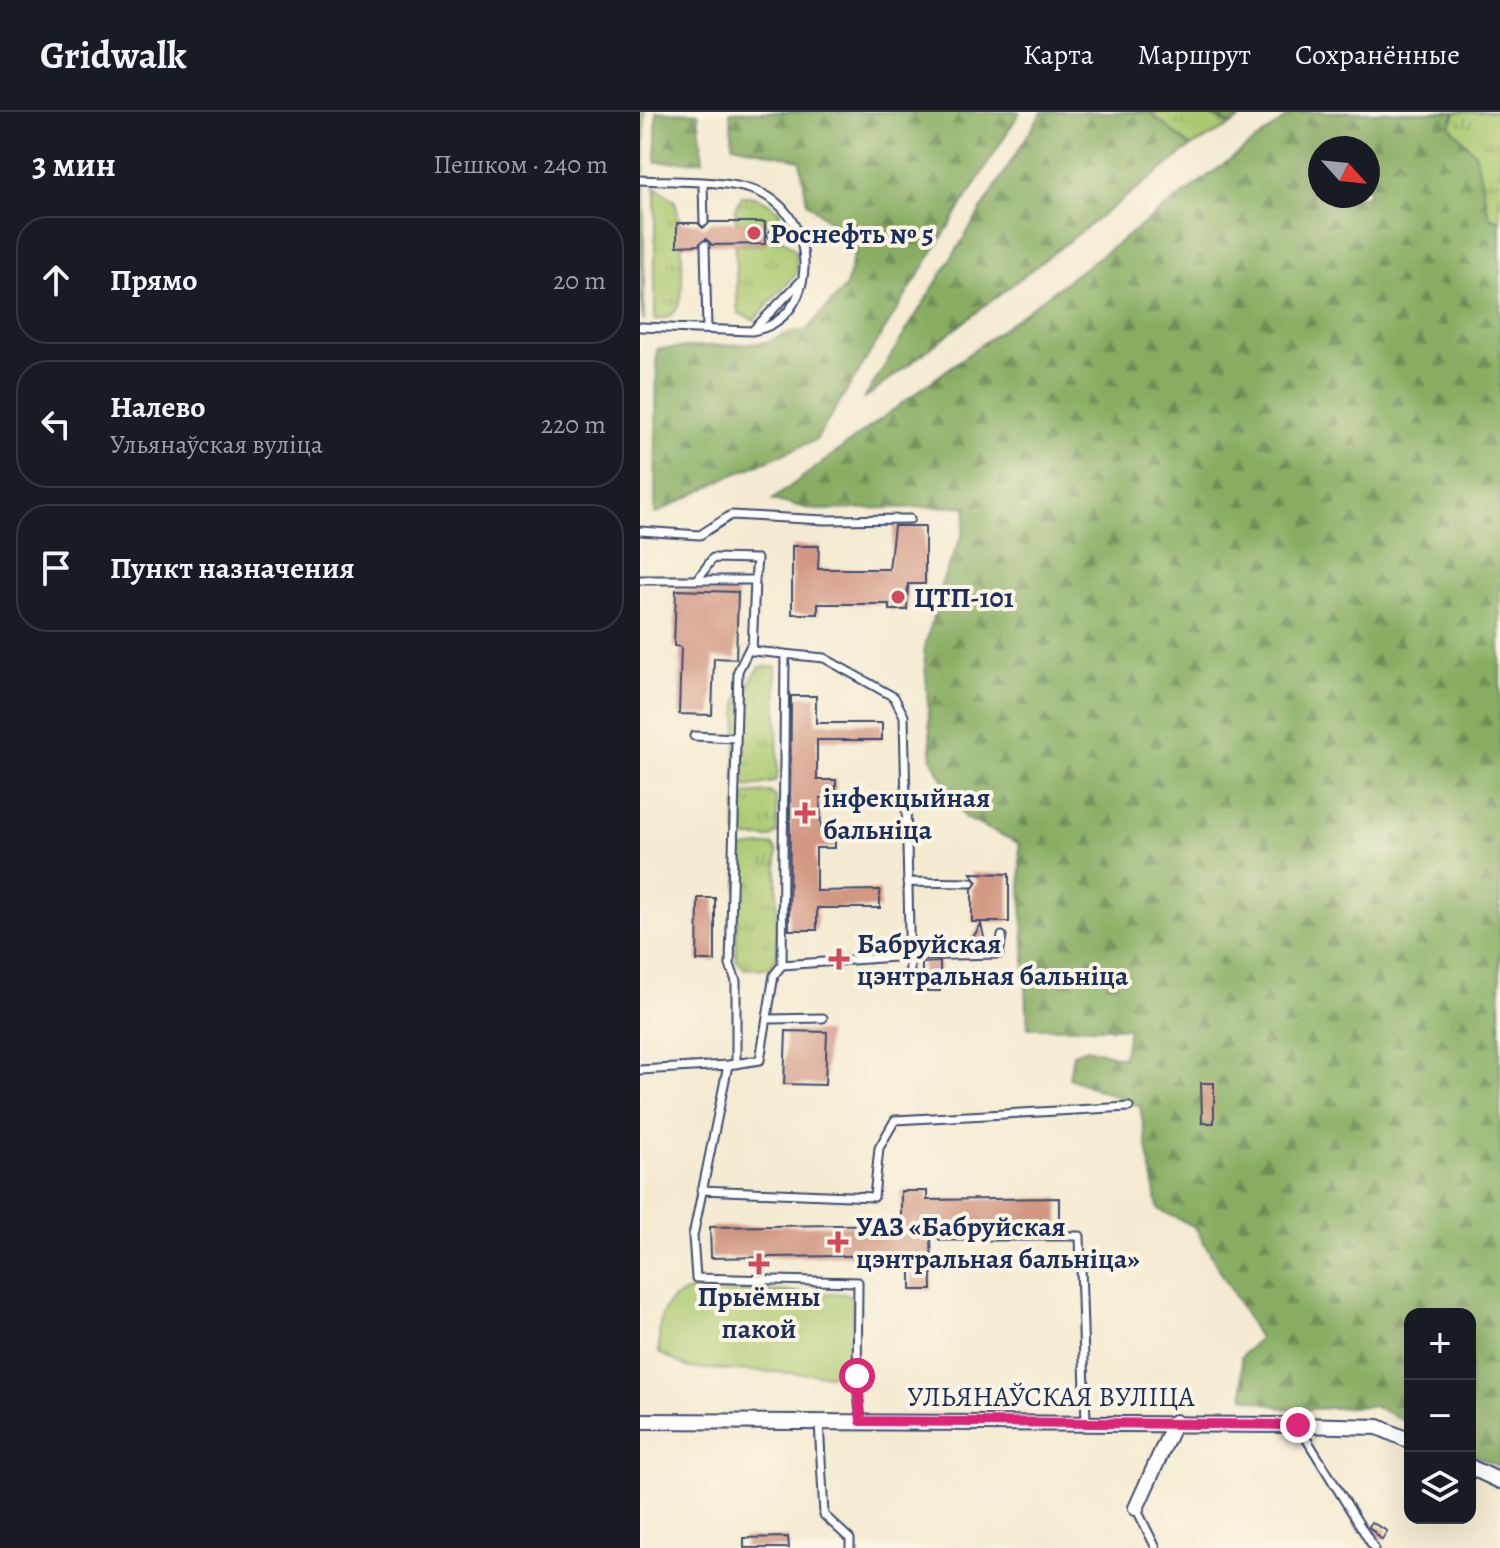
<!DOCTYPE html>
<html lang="ru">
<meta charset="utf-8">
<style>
:root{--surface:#171b24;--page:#242831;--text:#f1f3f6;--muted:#9ea1a6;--line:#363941}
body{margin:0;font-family:Alegreya,serif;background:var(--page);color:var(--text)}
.controls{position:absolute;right:24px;bottom:24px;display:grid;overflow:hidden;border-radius:16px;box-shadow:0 8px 32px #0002}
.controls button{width:72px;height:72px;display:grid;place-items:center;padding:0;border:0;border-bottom:2px solid var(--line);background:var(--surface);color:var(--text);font:40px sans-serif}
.compass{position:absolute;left:668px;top:24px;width:72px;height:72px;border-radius:50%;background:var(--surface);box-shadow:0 8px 32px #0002;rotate:117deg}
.stop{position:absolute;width:24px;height:24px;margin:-18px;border:6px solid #db2777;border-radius:50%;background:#fff}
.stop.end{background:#db2777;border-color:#fff;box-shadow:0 2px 8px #0008}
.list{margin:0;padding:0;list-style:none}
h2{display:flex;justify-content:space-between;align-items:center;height:104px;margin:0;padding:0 32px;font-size:34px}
h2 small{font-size:26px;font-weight:400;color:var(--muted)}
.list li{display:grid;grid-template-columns:52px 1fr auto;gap:24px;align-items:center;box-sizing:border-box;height:128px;margin:0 16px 16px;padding:0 16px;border:2px solid var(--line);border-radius:32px}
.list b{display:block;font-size:30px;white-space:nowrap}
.list p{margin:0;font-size:26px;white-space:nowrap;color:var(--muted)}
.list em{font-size:26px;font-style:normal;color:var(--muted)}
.icon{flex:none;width:44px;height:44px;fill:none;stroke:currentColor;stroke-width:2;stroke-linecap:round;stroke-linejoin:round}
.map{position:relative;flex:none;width:860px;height:1436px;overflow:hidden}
header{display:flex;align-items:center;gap:48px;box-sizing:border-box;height:112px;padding:0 40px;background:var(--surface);border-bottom:2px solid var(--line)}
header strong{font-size:38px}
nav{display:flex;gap:44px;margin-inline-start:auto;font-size:28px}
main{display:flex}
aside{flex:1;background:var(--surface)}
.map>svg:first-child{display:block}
.grass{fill:url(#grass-tufts);stroke:#637c67;stroke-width:2}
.forest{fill:url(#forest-firs);stroke:#526e60;stroke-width:2;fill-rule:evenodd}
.park{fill:#abc970;stroke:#637c67;stroke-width:2}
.building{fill:#d29883}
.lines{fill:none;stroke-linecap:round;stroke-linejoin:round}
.service-casing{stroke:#3c4b6f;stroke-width:11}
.minor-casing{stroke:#3c4b6f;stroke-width:18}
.service{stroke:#fff;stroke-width:7}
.minor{stroke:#fff;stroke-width:14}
.route{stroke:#db2777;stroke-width:10}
.poi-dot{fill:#d1495b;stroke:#fcf5e5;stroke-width:3}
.labels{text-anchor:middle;stroke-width:8;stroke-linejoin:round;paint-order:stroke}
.poi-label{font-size:28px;font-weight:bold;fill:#1b2f5e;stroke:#fcf5e5;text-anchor:start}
.street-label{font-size:28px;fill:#1b2f5e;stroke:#fcf5e5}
</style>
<header>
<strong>Gridwalk</strong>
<nav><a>Карта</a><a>Маршрут</a><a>Сохранённые</a></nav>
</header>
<main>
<aside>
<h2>3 мин<small>Пешком · 240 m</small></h2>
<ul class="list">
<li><svg class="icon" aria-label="ahead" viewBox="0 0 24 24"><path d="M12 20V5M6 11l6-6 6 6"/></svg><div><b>Прямо</b></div><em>20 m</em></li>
<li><svg class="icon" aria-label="left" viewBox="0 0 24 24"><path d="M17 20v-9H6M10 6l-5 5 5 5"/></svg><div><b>Налево</b><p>Ульянаўская вуліца</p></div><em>220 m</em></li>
<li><svg class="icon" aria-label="arrive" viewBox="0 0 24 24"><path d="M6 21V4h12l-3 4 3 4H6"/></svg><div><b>Пункт назначения</b></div></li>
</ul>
</aside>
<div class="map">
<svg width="860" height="1436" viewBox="0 0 860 1436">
<defs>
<pattern id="grass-tufts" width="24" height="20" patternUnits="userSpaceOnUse" patternTransform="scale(2)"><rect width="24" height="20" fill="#abc970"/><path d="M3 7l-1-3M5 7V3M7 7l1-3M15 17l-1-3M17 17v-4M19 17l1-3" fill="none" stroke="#8aa45f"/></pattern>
<pattern id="forest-firs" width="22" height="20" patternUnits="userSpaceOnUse" patternTransform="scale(2)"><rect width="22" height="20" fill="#88ad62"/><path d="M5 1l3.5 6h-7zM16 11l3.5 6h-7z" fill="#6e8d54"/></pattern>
</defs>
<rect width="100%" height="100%" fill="#fcf5e5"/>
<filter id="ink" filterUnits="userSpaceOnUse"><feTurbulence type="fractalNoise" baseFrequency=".0125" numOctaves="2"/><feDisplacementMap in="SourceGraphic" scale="16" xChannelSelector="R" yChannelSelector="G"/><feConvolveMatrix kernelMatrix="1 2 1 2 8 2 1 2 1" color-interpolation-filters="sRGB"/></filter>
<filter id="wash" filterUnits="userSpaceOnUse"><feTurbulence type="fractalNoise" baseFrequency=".006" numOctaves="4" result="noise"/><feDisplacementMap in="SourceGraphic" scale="32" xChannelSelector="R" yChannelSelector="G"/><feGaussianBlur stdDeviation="1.8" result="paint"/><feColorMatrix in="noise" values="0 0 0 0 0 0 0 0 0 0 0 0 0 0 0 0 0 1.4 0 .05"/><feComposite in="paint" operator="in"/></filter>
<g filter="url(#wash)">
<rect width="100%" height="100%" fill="#f5ebd2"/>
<path class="grass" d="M0 0H5L4 60 0 58Z
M509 0H562L591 13 551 35Z
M815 0H860V109L849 105 835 41 810 14Z
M4 74V208H2L0 75Z
M15 75 34 88C42 103 45 174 39 191 36 202 26 207 15 208Z
M102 84C117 83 129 90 140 100L138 112 96 110 95 97Z
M142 127 156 139 157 161 114 208 98 201 95 133 124 132 125 128Z
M136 554 138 660 135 670 108 675 95 667 98 586 120 555Z
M130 680 136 685 138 719 131 726H103L96 721V692L103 682Z
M133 733 137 740V845L131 856 105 857 96 848 98 746 103 736Z"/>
<path class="forest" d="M16 0 58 1 63 49 16 50Z
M90 0H380L176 328 86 366 15 402 17 237 121 231C138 228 149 217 166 219L206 174 216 134 167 90 160 48 93 33Z
M402 0H509L551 35 224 287Z
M562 0H608L591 13Z
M654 0H815L810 14 835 41 849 105 860 109V1355L830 1341V1202H770V1312L734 1294 650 1298 604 1285 601 1245 619 1226 555 1115 518 1097 500 994 429 966 433 942 447 936 483 946 489 916H388L379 731 325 706 292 648 284 538 303 467 323 421 327 394 175 398 132 388ZM680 36H728V84H680Z"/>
<path class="park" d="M55 1177 208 1182 213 1187 212 1264 49 1256 19 1241C19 1207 18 1188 55 1177Z"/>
<g id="blocks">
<path class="building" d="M70 110H125V132L72 133 66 127 58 133 37 134V111H58L63 116Z
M254 414H285V472H268L267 498H249V492H178V502H152V434H179L178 457H249Z
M36 478 98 480 96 547 74 546 72 603 39 602 41 535 34 534Z
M151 584H176V611H242V628H177V668H196V685L180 686 181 717H195V736H176V779L240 778V796H177V818H149Z
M331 761 369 762V810H332V777L337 770Z
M58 786H75V849H57Z
M341 812 346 834 336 835 332 827Z
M300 850V879H282V851Z
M146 919 187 920 185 973 144 972Z
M561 971H574V1011H562Z
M261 1079H287V1088L419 1086V1115L291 1117 292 1178H271V1143L71 1146 70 1115 261 1112Z
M731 1410 747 1419 742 1428 729 1415Z
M148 1425 149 1436H104V1426Z"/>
</g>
</g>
<g filter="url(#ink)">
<use href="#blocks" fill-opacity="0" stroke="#3c4b6f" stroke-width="2"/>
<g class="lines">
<defs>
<path id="service" d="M0 68C34 70 93 67 123 82 179 109 180 207 112 219L0 215
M63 73 64 110
M132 123 156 118
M65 133 67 217
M114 217 161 169
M0 419 60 423 91 403 185 408 270 407
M0 468H115L112 539 184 546 254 585 264 604 270 861
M57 468 73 446 117 447 115 468
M54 624 96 626
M267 770 331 771
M142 853 269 844 359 842 362 824
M129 907 183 906
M96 952V869L90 853 98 559 111 533
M88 953 53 1124 56 1166 218 1170 217 1274 221 1309
M0 958 88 953 120 948 134 863 142 853 145 542
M61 1078 234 1085 239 1036 255 1008 489 995
M302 1124H440L446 1310
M179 1310 184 1403 210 1427V1436
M659 1315 734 1436
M496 1396 516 1436"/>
<path id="minor" d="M0 1309 658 1313 738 1315 770 1329
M830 1355 860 1369
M496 1396 535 1310"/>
</defs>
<use href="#service" class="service-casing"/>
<use href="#minor" class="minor-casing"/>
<use href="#service" class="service"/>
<use href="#minor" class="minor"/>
</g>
</g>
<g class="lines" filter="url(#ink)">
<path class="route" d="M217 1264 221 1309 658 1313"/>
</g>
<g class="poi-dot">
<circle cx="114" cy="121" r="8"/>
<circle cx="258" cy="485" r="8"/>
<path d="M161 689h8v8h8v8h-8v8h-8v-8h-8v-8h8z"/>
<path d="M195 835h8v8h8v8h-8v8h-8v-8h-8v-8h8z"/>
<path d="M194 1118h8v8h8v8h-8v8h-8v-8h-8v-8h8z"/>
<path d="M115 1140h8v8h8v8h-8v8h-8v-8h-8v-8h8z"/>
</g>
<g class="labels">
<g class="poi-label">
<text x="130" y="131">Роснефть № 5</text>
<text x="274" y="495">ЦТП-101</text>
<text x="183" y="695">інфекцыйная<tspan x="183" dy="32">бальніца</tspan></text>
<text x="217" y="841">Бабруйская<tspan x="217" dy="32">цэнтральная бальніца</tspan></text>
<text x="216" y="1124">УАЗ «Бабруйская<tspan x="216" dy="32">цэнтральная бальніца»</tspan></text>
<text x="119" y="1194" text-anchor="middle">Прыёмны<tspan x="119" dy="32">пакой</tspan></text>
</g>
<g class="street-label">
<text x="411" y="1294">УЛЬЯНАЎСКАЯ ВУЛІЦА</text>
</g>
</g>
</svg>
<div class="controls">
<button>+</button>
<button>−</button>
<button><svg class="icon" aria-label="layers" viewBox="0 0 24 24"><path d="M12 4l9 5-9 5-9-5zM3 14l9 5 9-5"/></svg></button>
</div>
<svg class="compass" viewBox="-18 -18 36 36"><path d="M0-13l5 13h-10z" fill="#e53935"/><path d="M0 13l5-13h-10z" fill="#9ea1a6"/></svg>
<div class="stop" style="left:217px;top:1264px"></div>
<div class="stop end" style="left:658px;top:1313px"></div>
</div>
</main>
